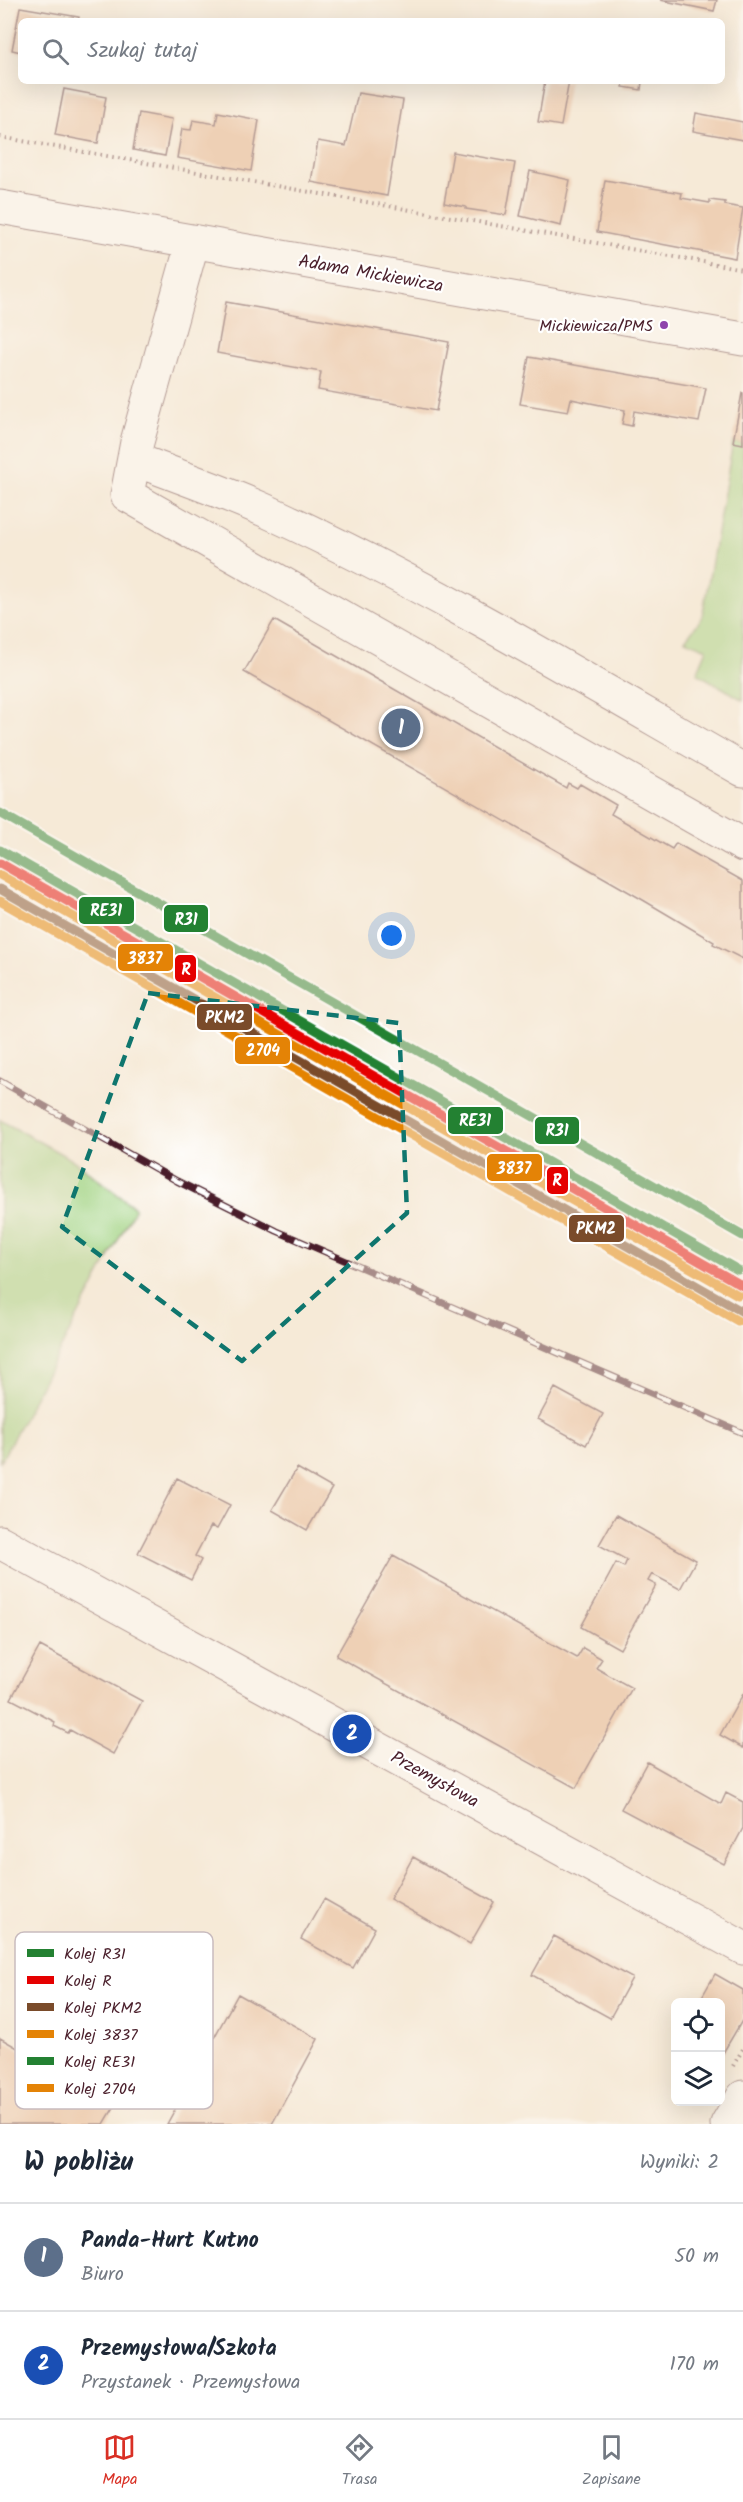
<!DOCTYPE html>
<html lang="pl">
<meta charset="utf-8">
<style>
:root{--surface:#fff;--page:#f6f6f7;--text:#1f2937;--muted:#747a83;--line:#e0e1e3;--accent:#d93025}
body{margin:0;font-family:Kalam,sans-serif;background:var(--page);color:var(--text)}
.controls{position:absolute;right:18px;bottom:18px;display:grid;overflow:hidden;border-radius:9px;box-shadow:0 6px 24px #0002}
.controls button{width:54px;height:54px;display:grid;place-items:center;padding:0;border:0;border-bottom:2px solid var(--line);background:var(--surface);color:var(--text);font:30px sans-serif}
.you{position:absolute;left:392px;top:936px;width:21px;height:21px;margin:-15px;border:4px solid #fff;border-radius:50%;background:#1a73e8;box-shadow:0 0 0 9px #1a73e833}
.badge{display:grid;place-items:center;width:39px;height:39px;border-radius:50%;background:var(--accent);color:#fff;font-size:20px;font-weight:700}
.pin{position:absolute;translate:-50% -50%;border:3px solid #fff;box-shadow:0 2px 6px #0006}
.list{margin:0;padding:0;list-style:none}
h2{display:flex;justify-content:space-between;align-items:center;height:78px;margin:0;padding:0 24px;font-size:26px}
h2 small{font-size:20px;font-weight:400;color:var(--muted)}
.list li{display:grid;grid-template-columns:39px 1fr auto;gap:18px;align-items:center;box-sizing:border-box;height:108px;padding:0 24px;border-top:2px solid var(--line)}
.list b{display:block;font-size:22px;white-space:nowrap}
.list p{margin:0;font-size:20px;white-space:nowrap;color:var(--muted)}
.list em{font-size:20px;font-style:normal;color:var(--muted)}
.icon{flex:none;width:33px;height:33px;fill:none;stroke:currentColor;stroke-width:2;stroke-linecap:round;stroke-linejoin:round}
.map{position:relative;flex:none;width:743px;height:2124px;overflow:hidden}
.search{position:absolute;background:var(--surface);box-shadow:0 6px 24px #0002;left:18px;right:18px;top:18px;height:66px;display:flex;align-items:center;gap:15px;box-sizing:border-box;padding:0 21px;border-radius:9px;color:var(--muted);font-size:22px}
.sheet{height:294px;background:var(--surface)}
nav{display:flex;justify-content:space-around;align-items:center;box-sizing:border-box;height:84px;border-top:2px solid var(--line);background:var(--surface);font-size:16px;color:var(--muted)}
nav a{display:grid;justify-items:center;gap:3px}
nav .on{color:var(--accent)}
.map>svg:first-child{display:block}
.green{fill:#a2d382;stroke:#767956;stroke-width:1.5}
.building{fill:#e5b28d}
.lines{fill:none;stroke-linecap:round;stroke-linejoin:round}
.minor-casing{stroke:#643d45;stroke-width:35}
.path{stroke:#643d45;stroke-width:4;stroke-dasharray:1.5 4.5;stroke-linecap:butt}
.minor{stroke:#fff;stroke-width:33}
.rail-casing{stroke:#4a1f2b;stroke-width:7}
.rail{stroke:#fff;stroke-width:4.5;stroke-dasharray:14;stroke-linecap:butt}
.rail-1-casing{stroke:#fff;stroke-width:14}
.rail-2-casing{stroke:#fff;stroke-width:14}
.rail-3-casing{stroke:#fff;stroke-width:14}
.rail-4-casing{stroke:#fff;stroke-width:14}
.rail-5-casing{stroke:#fff;stroke-width:14}
.rail-6-casing{stroke:#fff;stroke-width:14}
.rail-1{stroke:#238132;stroke-width:9}
.rail-2{stroke:#e50000;stroke-width:9}
.rail-3{stroke:#7a4b2a;stroke-width:9}
.rail-4{stroke:#e48306;stroke-width:9}
.rail-5{stroke:#238132;stroke-width:9}
.rail-6{stroke:#e48306;stroke-width:9}
.marked{fill:none;stroke:#0f766e;stroke-width:4.5;stroke-dasharray:12 8;stroke-linejoin:round}
.bus-dot{fill:#8e44ad;stroke:#fff;stroke-width:2}
.labels{text-anchor:middle;stroke-width:4.5;stroke-linejoin:round;paint-order:stroke}
.bus-label{font-size:16px;fill:#4a1f2b;stroke:#fff;text-anchor:end}
.street-label{font-size:18px;fill:#4a1f2b;stroke:#fff}
.key{fill:#fff;stroke:#c9bcbf;stroke-width:1.5}
.key-label{font-size:16px;fill:#4a1f2b}
.line-badge{stroke:#fff;stroke-width:2}
.badge-label{font-size:16px;text-anchor:middle;font-weight:bold;fill:#fff}
</style>
<div class="map">
<svg width="743" height="2124" viewBox="0 0 743 2124">
<rect width="100%" height="100%" fill="#fff"/>
<filter id="ink" filterUnits="userSpaceOnUse"><feTurbulence type="fractalNoise" baseFrequency=".0167" numOctaves="2"/><feDisplacementMap in="SourceGraphic" scale="12" xChannelSelector="R" yChannelSelector="G"/><feConvolveMatrix kernelMatrix="1 2 1 2 8 2 1 2 1" color-interpolation-filters="sRGB"/></filter>
<filter id="wash" filterUnits="userSpaceOnUse"><feTurbulence type="fractalNoise" baseFrequency=".008" numOctaves="4" result="noise"/><feDisplacementMap in="SourceGraphic" scale="24" xChannelSelector="R" yChannelSelector="G"/><feGaussianBlur stdDeviation="1.35" result="paint"/><feColorMatrix in="noise" values="0 0 0 0 0 0 0 0 0 0 0 0 0 0 0 0 0 1.4 0 .05"/><feComposite in="paint" operator="in"/></filter>
<g filter="url(#wash)">
<rect width="100%" height="100%" fill="#f6ead7"/>
<path class="green" d="M733 442 743 444V700L697 673 707 649 685 640 702 618Z
M0 1120 74 1161 135 1208 0 1463Z"/>
<g id="blocks">
<path class="building" d="M660 0H717L714 11Z
M20 7 79 17 78 21H21V52L12 50Z
M545 81H569L561 126 538 122Z
M624 81H642L641 90 623 87Z
M64 89 106 97 98 143 55 135Z
M358 93 403 100 387 196 311 182 318 141 346 146Z
M218 112 259 120 251 171 177 158 182 129 191 130 193 120 216 124Z
M139 113 172 119 165 156 133 150Z
M696 113 743 122V140L693 131Z
M453 152 515 163 506 215 466 209V207L444 203Z
M530 171 570 180 561 226 520 216Z
M605 180 682 193 681 198 710 203V200L725 202V205L743 208 735 258 597 232Z
M226 302 449 342 436 411 318 390 321 372 217 353Z
M529 357 706 388 699 422 634 411 632 426 622 424 625 410 571 399 568 412 520 404Z
M742 393H743V444L733 442Z
M274 620 566 788 568 783 577 788 580 784 616 805 611 814 672 849 676 843 743 881V959L713 944 714 942 643 900 244 672Z
M555 1388 603 1414 586 1445 538 1419Z
M297 1468 332 1488 307 1530 272 1510Z
M177 1478 230 1505 217 1529 211 1526 195 1556 201 1560 191 1580 138 1553Z
M616 1515 696 1560 680 1589 652 1574 648 1581 656 1585 620 1649 581 1627 616 1563 624 1567 627 1560 599 1545Z
M393 1556 577 1658 583 1648 602 1659 596 1668 632 1688 576 1788 336 1656Z
M40 1646 142 1701 113 1754 70 1730 68 1733 54 1726 55 1722 11 1699Z
M743 1694V1748L720 1735Z
M647 1762 721 1804 726 1793 743 1802V1828L724 1864 621 1809Z
M413 1857 494 1902 470 1944 390 1899Z
M324 1899 375 1928 353 1968 301 1939Z
M554 1936 632 1978 610 2018 532 1975Z
M715 1974 743 1990V2019L720 2058V2002H699Z
M238 1994 318 2039 272 2124H167Z
M0 2038 116 2104 104 2124H0Z"/>
</g>
</g>
<g filter="url(#ink)">
<use href="#blocks" fill-opacity="0" stroke="#643d45" stroke-width="1.5"/>
<g class="lines">
<defs>
<path id="minor" d="M0 207 743 339
M193 241 137 442 127 495 743 845
M134 459C180 477 228 493 273 514 435 589 589 682 743 770
M0 1542 743 1948
M727 2124 743 2097"/>
</defs>
<use href="#minor" class="minor-casing"/>
<path class="path" d="M0 137 743 269
M733 2066 743 2049"/>
<use href="#minor" class="minor"/>
<defs>
<path id="rail" d="M0 1081 177 1181 277 1231 743 1433"/>
</defs>
<use href="#rail" class="rail-casing"/>
<use href="#rail" class="rail"/>
<defs>
<path id="rail-1" d="M0 813 743 1236"/>
<path id="rail-2" d="M0 863 743 1286"/>
<path id="rail-3" d="M0 889 743 1312"/>
<path id="rail-4" d="M0 875 738 1295"/>
<path id="rail-5" d="M0 850 738 1270"/>
<path id="rail-6" d="M0 901 738 1321"/>
</defs>
<use href="#rail-1" class="rail-1-casing"/>
<use href="#rail-2" class="rail-2-casing"/>
<use href="#rail-3" class="rail-3-casing"/>
<use href="#rail-4" class="rail-4-casing"/>
<use href="#rail-5" class="rail-5-casing"/>
<use href="#rail-6" class="rail-6-casing"/>
<use href="#rail-1" class="rail-1"/>
<use href="#rail-2" class="rail-2"/>
<use href="#rail-3" class="rail-3"/>
<use href="#rail-4" class="rail-4"/>
<use href="#rail-5" class="rail-5"/>
<use href="#rail-6" class="rail-6"/>
</g>
</g>
<path d="M0 0H743V2124H0ZM148 993 399 1023 407 1213 242 1361 62 1227Z" fill="#f6ead7" fill-opacity=".55" fill-rule="evenodd"/>
<path class="marked" d="M148 993 399 1023 407 1213 242 1361 62 1227Z"/>
<circle class="bus-dot" cx="664" cy="325" r="5"/>
<g class="labels">
<g class="bus-label">
<text x="653" y="331">Mickiewicza/PMS</text>
</g>
<g class="street-label">
<text transform="translate(371 273) rotate(10)" y="6">Adama Mickiewicza</text>
<text transform="translate(435 1779) rotate(29)" y="6">Przemysłowa</text>
</g>
</g>
<rect x="15" y="1932" width="198" height="177" rx="9" class="key"/>
<rect x="27" y="1949" width="27" height="8" fill="#238132"/>
<rect x="27" y="1976" width="27" height="8" fill="#e50000"/>
<rect x="27" y="2003" width="27" height="8" fill="#7a4b2a"/>
<rect x="27" y="2030" width="27" height="8" fill="#e48306"/>
<rect x="27" y="2057" width="27" height="8" fill="#238132"/>
<rect x="27" y="2084" width="27" height="8" fill="#e48306"/>
<g class="key-label">
<text x="64" y="1959">Kolej R31</text>
<text x="64" y="1986">Kolej R</text>
<text x="64" y="2013">Kolej PKM2</text>
<text x="64" y="2040">Kolej 3837</text>
<text x="64" y="2067">Kolej RE31</text>
<text x="64" y="2094">Kolej 2704</text>
</g>
<g class="line-badge">
<rect x="78" y="896" width="57" height="29" rx="6" fill="#238132"/>
<rect x="163" y="904" width="46" height="29" rx="6" fill="#238132"/>
<rect x="117" y="943" width="57" height="29" rx="6" fill="#e48306"/>
<rect x="174" y="954" width="23" height="29" rx="6" fill="#e50000"/>
<rect x="196" y="1003" width="57" height="28" rx="6" fill="#7a4b2a"/>
<rect x="234" y="1036" width="57" height="29" rx="6" fill="#e48306"/>
<rect x="447" y="1106" width="57" height="29" rx="6" fill="#238132"/>
<rect x="534" y="1116" width="46" height="29" rx="6" fill="#238132"/>
<rect x="486" y="1153" width="57" height="29" rx="6" fill="#e48306"/>
<rect x="546" y="1166" width="23" height="29" rx="6" fill="#e50000"/>
<rect x="568" y="1214" width="57" height="29" rx="6" fill="#7a4b2a"/>
</g>
<g class="badge-label">
<text x="106" y="916">RE31</text>
<text x="186" y="925">R31</text>
<text x="145" y="964">3837</text>
<text x="186" y="975">R</text>
<text x="225" y="1023">PKM2</text>
<text x="263" y="1056">2704</text>
<text x="475" y="1126">RE31</text>
<text x="557" y="1136">R31</text>
<text x="514" y="1174">3837</text>
<text x="557" y="1186">R</text>
<text x="596" y="1234">PKM2</text>
</g>
</svg>
<div class="controls">
<button><svg class="icon" aria-label="locate" viewBox="0 0 24 24"><circle cx="12" cy="12" r="6"/><path d="M12 2v4M12 18v4M2 12h4M18 12h4"/></svg></button>
<button><svg class="icon" aria-label="layers" viewBox="0 0 24 24"><path d="M12 4l9 5-9 5-9-5zM3 14l9 5 9-5"/></svg></button>
</div>
<div class="you"></div>
<div class="pin badge" style="left:401px;top:728px;background:#5c6f8a">1</div>
<div class="pin badge" style="left:352px;top:1734px;background:#1a4fb4">2</div>
<div class="search"><svg class="icon" aria-label="search" viewBox="0 0 24 24"><circle cx="10" cy="10" r="6"/><path d="M15 15l6 6"/></svg>Szukaj tutaj</div>
</div>
<section class="sheet">
<h2>W pobliżu<small>Wyniki: 2</small></h2>
<ul class="list">
<li><span class="badge" style="background:#5c6f8a">1</span><div><b>Panda-Hurt Kutno</b><p>Biuro</p></div><em>50 m</em></li>
<li><span class="badge" style="background:#1a4fb4">2</span><div><b>Przemysłowa/Szkoła</b><p>Przystanek · Przemysłowa</p></div><em>170 m</em></li>
</ul>
</section>
<nav>
<a class="on"><svg class="icon" aria-label="map" viewBox="0 0 24 24"><path d="M3 6l6-2 6 2 6-2v14l-6 2-6-2-6 2zM9 4v14M15 6v14"/></svg>Mapa</a>
<a><svg class="icon" aria-label="directions" viewBox="0 0 24 24"><path d="M12 3l9 9-9 9-9-9zM9 14v-3h6M13 9l2 2-2 2"/></svg>Trasa</a>
<a><svg class="icon" aria-label="saved" viewBox="0 0 24 24"><path d="M7 4h10v16l-5-4-5 4z"/></svg>Zapisane</a>
</nav>
